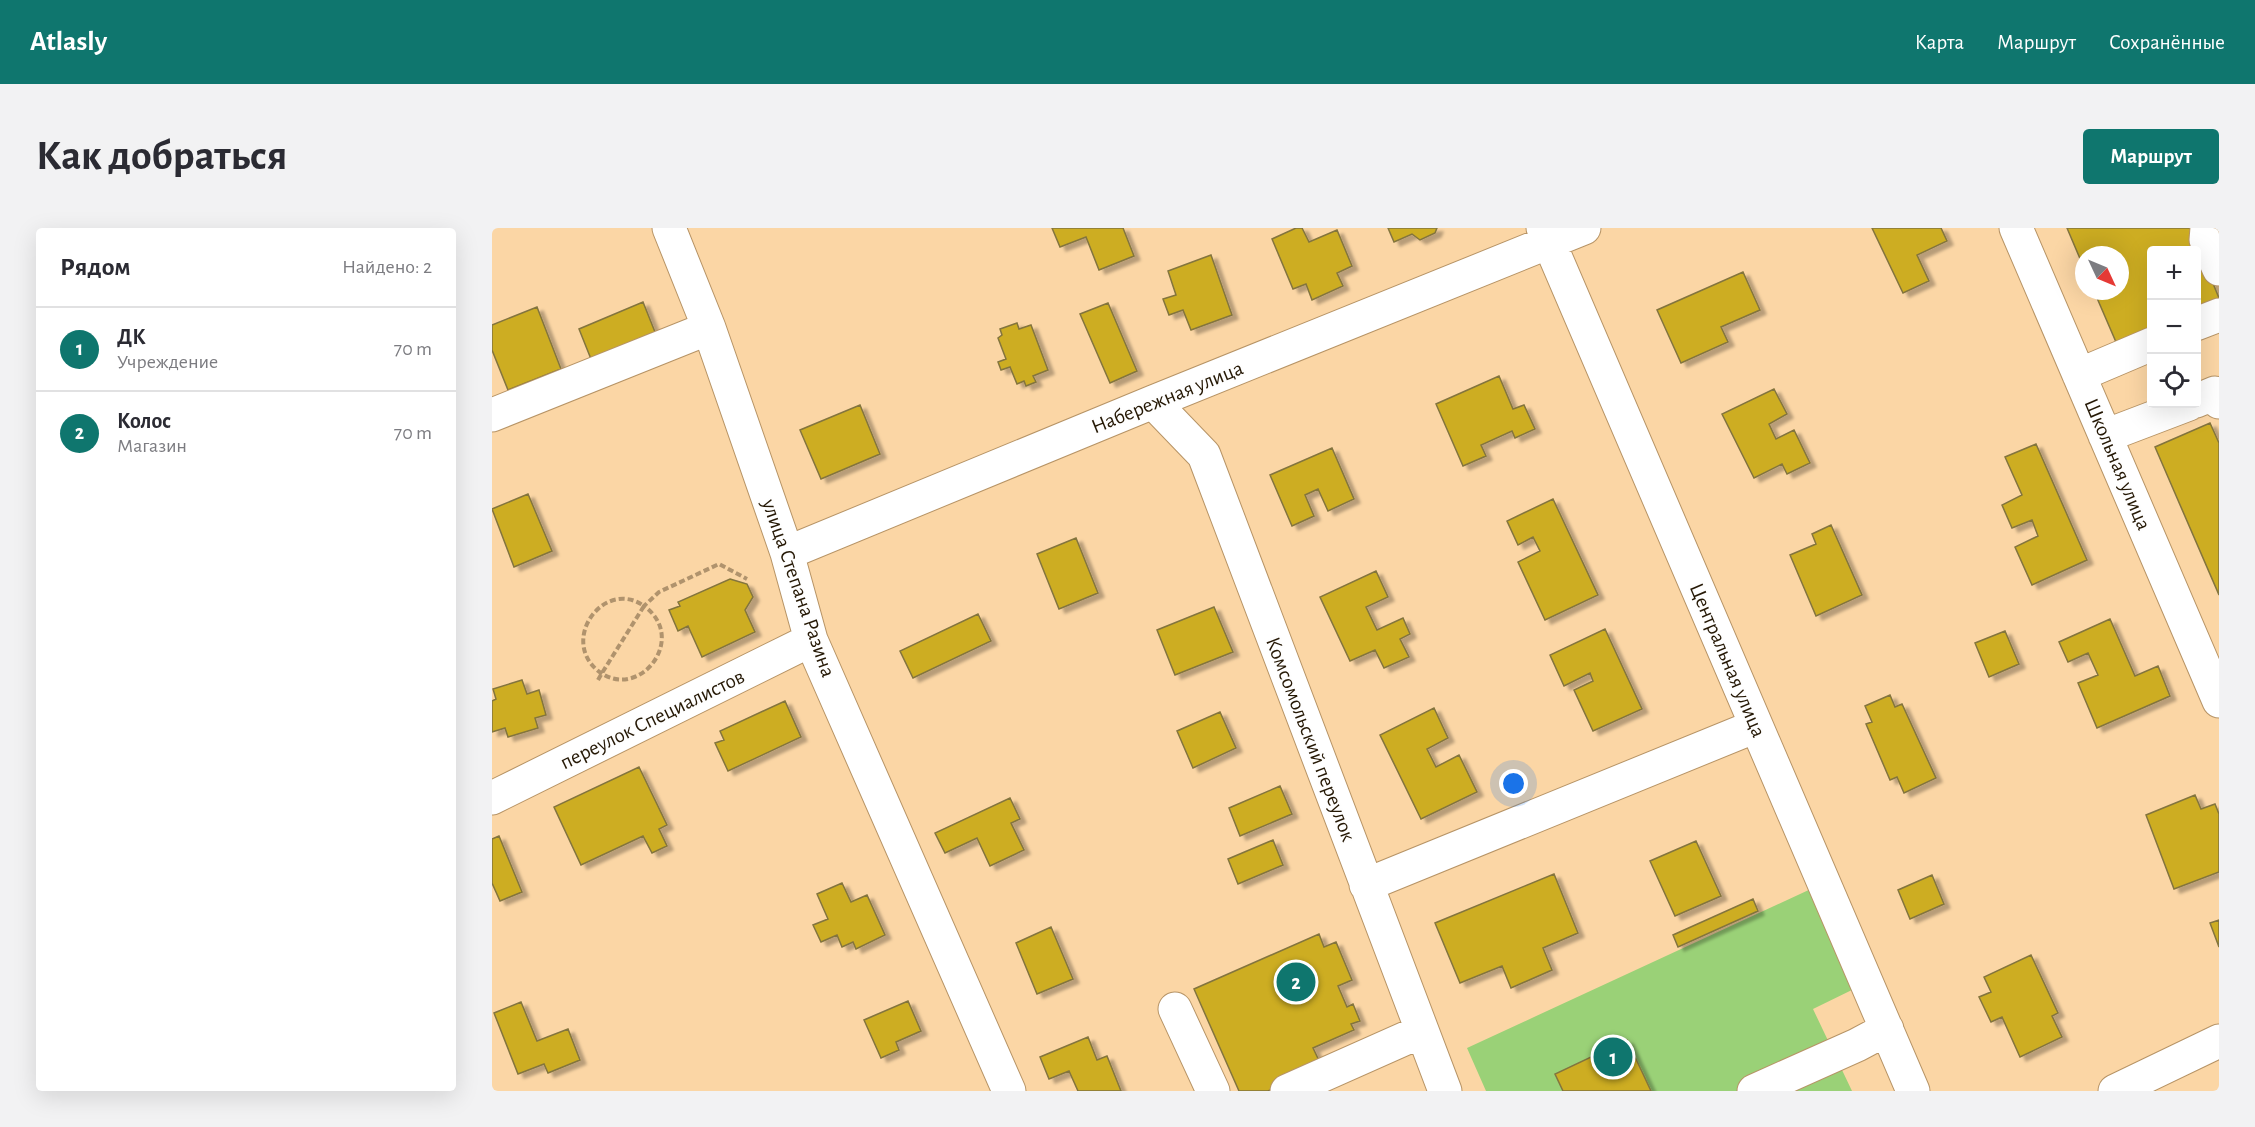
<!DOCTYPE html>
<html lang="ru">
<meta charset="utf-8">
<style>
:root{--surface:#fff;--page:#f2f2f3;--text:#2b2b33;--muted:#7c7c81;--line:#e1e1e2;--accent:#0f766e}
body{margin:0;font-family:"Alegreya Sans",sans-serif;background:var(--page);color:var(--text)}
.controls{position:absolute;right:18px;top:18px;display:grid;overflow:hidden;border-radius:6px;box-shadow:0 6px 24px #0002}
.controls button{width:54px;height:54px;display:grid;place-items:center;padding:0;border:0;border-bottom:2px solid var(--line);background:var(--surface);color:var(--text);font:30px sans-serif}
.compass{position:absolute;left:1583px;top:18px;width:54px;height:54px;border-radius:50%;background:var(--surface);box-shadow:0 6px 24px #0002;rotate:134deg}
.you{position:absolute;left:1022px;top:556px;width:21px;height:21px;margin:-15px;border:4px solid #fff;border-radius:50%;background:#1a73e8;box-shadow:0 0 0 9px #1a73e833}
.badge{display:grid;place-items:center;width:39px;height:39px;border-radius:50%;background:var(--accent);color:#fff;font-size:20px;font-weight:700}
.pin{position:absolute;translate:-50% -50%;border:3px solid #fff;box-shadow:0 2px 6px #0006}
.list{margin:0;padding:0;list-style:none}
h2{display:flex;justify-content:space-between;align-items:center;height:78px;margin:0;padding:0 24px;font-size:26px}
h2 small{font-size:20px;font-weight:400;color:var(--muted)}
.list li{display:grid;grid-template-columns:39px 1fr auto;gap:18px;align-items:center;box-sizing:border-box;height:84px;padding:0 24px;border-top:2px solid var(--line)}
.list b{display:block;font-size:22px;white-space:nowrap}
.list p{margin:0;font-size:20px;white-space:nowrap;color:var(--muted)}
.list em{font-size:20px;font-style:normal;color:var(--muted)}
.icon{flex:none;width:33px;height:33px;fill:none;stroke:currentColor;stroke-width:2;stroke-linecap:round;stroke-linejoin:round}
.map{position:relative;flex:none;width:1727px;height:863px;overflow:hidden;border-radius:6px}
header{display:flex;align-items:center;gap:36px;box-sizing:border-box;height:84px;padding:0 30px;background:var(--accent);color:#fff}
header strong{font-size:28px}
nav{display:flex;gap:33px;margin-inline-start:auto;font-size:21px}
.intro{display:flex;align-items:center;justify-content:space-between;box-sizing:border-box;height:144px;padding:0 36px}
h1{margin:0;font-size:42px}
.button{padding:15px 27px;border-radius:6px;background:var(--accent);color:#fff;font-size:21px;font-weight:700}
main{display:flex;gap:36px;padding:0 36px}
aside{flex:1;background:var(--surface);border-radius:6px;box-shadow:0 6px 24px #0002}
.map>svg:first-child{display:block}
.green{fill:#9ad177}
.building{fill:#cdad22;stroke:#83743e;stroke-width:1.5;filter:url(#shadow)}
.lines{fill:none;stroke-linecap:round;stroke-linejoin:round}
.minor-casing{stroke:#b79466;stroke-width:35}
.major-casing{stroke:#b79466;stroke-width:35}
.path{stroke:#b0936d;stroke-width:4;stroke-dasharray:6 3;stroke-linecap:butt}
.minor{stroke:#fff;stroke-width:33}
.major{stroke:#fff;stroke-width:33}
.labels{text-anchor:middle;stroke-width:4.5;stroke-linejoin:round;paint-order:stroke}
.street-label{font-size:21px;fill:#251805;stroke:#fefefe}
</style>
<header>
<strong>Atlasly</strong>
<nav><a>Карта</a><a>Маршрут</a><a>Сохранённые</a></nav>
</header>
<div class="intro"><h1>Как добраться</h1><a class="button">Маршрут</a></div>
<main>
<aside>
<h2>Рядом<small>Найдено: 2</small></h2>
<ul class="list">
<li><span class="badge">1</span><div><b>ДК</b><p>Учреждение</p></div><em>70 m</em></li>
<li><span class="badge">2</span><div><b>Колос</b><p>Магазин</p></div><em>70 m</em></li>
</ul>
</aside>
<div class="map">
<svg width="1727" height="863" viewBox="0 0 1727 863">
<defs>
<filter id="shadow"><feDropShadow dx="6" dy="4" stdDeviation="1.5" flood-color="#0004"/></filter>
</defs>
<rect width="100%" height="100%" fill="#fbd6a5"/>
<path class="green" d="M1321 660 1366 759 1321 781 1360 863H994L975 820Z"/>
<path class="building" d="M560 0H631L642 28 607 42 594 9 568 19Z
M804 0H810L817 14 845 2 860 38 845 45 851 58 820 72 814 56 801 61 780 11Z
M896 0H945L943 5 928 12 920 6 902 14Z
M1380 0H1449L1455 13 1425 27 1437 53 1411 65Z
M1575 0H1698L1727 70 1704 80V22H1660V99L1624 114 1602 63H1628V27H1592V40Z
M719 27 740 87 699 102 691 82 677 87 671 71 684 67 676 43Z
M1251 44 1268 82 1229 99 1236 114 1189 135 1165 82Z
M151 74 163 104 99 131 87 101Z
M616 75 645 143 618 155 588 86Z
M45 79 69 141 16 162 0 122V97Z
M525 95 527 101 539 97 556 142 541 148 544 154 534 158 532 153 525 156 518 139 509 142 506 134 514 131 506 110 510 107 508 101Z
M1007 148 1021 181 1032 177 1043 201 1023 210 1020 203 989 217 994 228 971 238 944 176Z
M1282 161 1295 186 1277 196 1284 211 1302 202 1318 235 1295 246 1290 236 1262 250 1230 186Z
M368 177 388 226 329 251 308 202Z
M1718 195 1727 215V367L1663 219Z
M1544 216 1595 332 1540 357 1523 319 1546 308 1540 292 1520 300 1510 277 1530 267 1513 229Z
M840 220 862 271 836 283 826 261 813 267 822 288 800 298 778 247Z
M36 266 60 323 22 339 0 281Z
M1061 271 1106 367 1053 392 1026 334 1048 323 1041 309 1026 317 1015 293Z
M1339 297 1370 367 1324 388 1298 327 1324 316 1320 306Z
M584 310 606 365 567 381 545 326Z
M884 343 896 369 874 379 885 402 911 390 918 406 908 411 917 429 892 440 883 422 858 433 828 369Z
M238 351 255 356 261 369 253 382 263 404 210 429 196 398 186 403 177 382 188 378 186 374Z
M722 379 741 424 683 447 665 402Z
M486 386 499 413 421 450 408 423Z
M1618 391 1643 448 1666 438 1678 468 1605 500 1586 455 1606 447 1596 425 1576 434 1567 414Z
M1113 401 1150 481 1101 503 1082 462 1101 453 1098 445 1072 458 1058 427Z
M1513 403 1527 436 1497 449 1483 415Z
M30 452 35 466 47 462 54 487 43 490 46 500 16 509 13 500 0 504V473L4 471 1 461Z
M1398 467 1403 479 1410 476 1444 550 1412 565 1405 549 1398 552 1374 496 1380 494 1373 478Z
M293 473 309 509 236 543 223 515 232 512 228 503Z
M942 480 956 510 935 521 944 539 967 527 985 564 929 591 888 507Z
M728 484 744 520 701 540 685 503Z
M147 539 175 597 167 601 175 618 160 625 151 608 89 637 62 579Z
M788 558 800 586 748 608 737 580Z
M1703 567 1709 581 1723 576 1727 586V644L1682 661 1654 587Z
M518 570 528 591 519 595 532 622 498 638 485 610 453 625 443 605Z
M7 608 30 664 8 673 0 655V611Z
M781 612 791 637 746 656 736 631Z
M1204 613 1229 668 1183 688 1158 633Z
M1062 646 1086 705 1051 720 1060 742 1019 760 1010 738 968 755 943 695Z
M1440 647 1452 676 1418 691 1406 662Z
M350 655 359 674 375 667 393 707 364 721 361 714 350 719 345 707 329 714 321 697 336 691 325 666Z
M1261 671 1266 683 1186 719 1181 707Z
M1727 692V719L1718 695Z
M559 699 581 751 545 766 524 715Z
M827 706 832 719 844 714 860 752 846 758 855 779 861 776 868 793 859 796 862 802 821 820 830 839 776 863H747L702 761Z
M1539 727 1566 785 1560 788 1570 809 1528 829 1510 789 1499 794 1487 769 1499 764 1492 749Z
M416 773 429 803 404 814 407 822 389 830 372 792Z
M29 774 45 813 76 801 88 832 56 845 52 836 26 846 2 785Z
M596 809 605 832 615 828 629 863H586L577 843 557 851 548 829Z
M1135 812 1159 863H1071L1063 846Z"/>
<g class="lines">
<defs>
<path id="minor" d="M177 0 217 100
M1051 0 1421 863
M1524 0 1727 473
M1715 0 1714 12 1727 41
M1704 96 1727 87
M1587 147 1660 116
M1704 173 1723 165 1727 174
M661 174 712 227 953 863
M0 187 217 100 295 325 319 412 517 863
M1613 208 1697 176
M295 325 661 174 1092 0
M0 570 319 412
M874 657 1264 498
M683 781 721 863
M795 863 930 803
M1262 863 1365 817 1395 801"/>
<path id="major" d="M1623 863 1727 813"/>
</defs>
<use href="#minor" class="minor-casing"/>
<use href="#major" class="major-casing"/>
<path class="path" d="M106 452 110 445 152 378C113 350 68 410 105 442 145 476 198 411 152 378L167 364 227 336 255 351"/>
<use href="#minor" class="minor"/>
<use href="#major" class="major"/>
</g>
<g class="labels">
<g class="street-label">
<text transform="translate(675 169) rotate(-22)" y="7">Набережная улица</text>
<text transform="translate(1626 236) rotate(67)" y="7">Школьная улица</text>
<text transform="translate(307 360) rotate(71)" y="7">улица Степана Разина</text>
<text transform="translate(1236 432) rotate(67)" y="7">Центральная улица</text>
<text transform="translate(160 491) rotate(-26)" y="7">переулок Специалистов</text>
<text transform="translate(819 511) rotate(69)" y="7">Комсомольский переулок</text>
</g>
</g>
</svg>
<div class="controls">
<button>+</button>
<button>−</button>
<button><svg class="icon" aria-label="locate" viewBox="0 0 24 24"><circle cx="12" cy="12" r="6"/><path d="M12 2v4M12 18v4M2 12h4M18 12h4"/></svg></button>
</div>
<svg class="compass" viewBox="-18 -18 36 36"><path d="M0-13l5 13h-10z" fill="#e53935"/><path d="M0 13l5-13h-10z" fill="#7c7c81"/></svg>
<div class="you"></div>
<div class="pin badge" style="left:1121px;top:829px">1</div>
<div class="pin badge" style="left:804px;top:754px">2</div>
</div>
</main>
